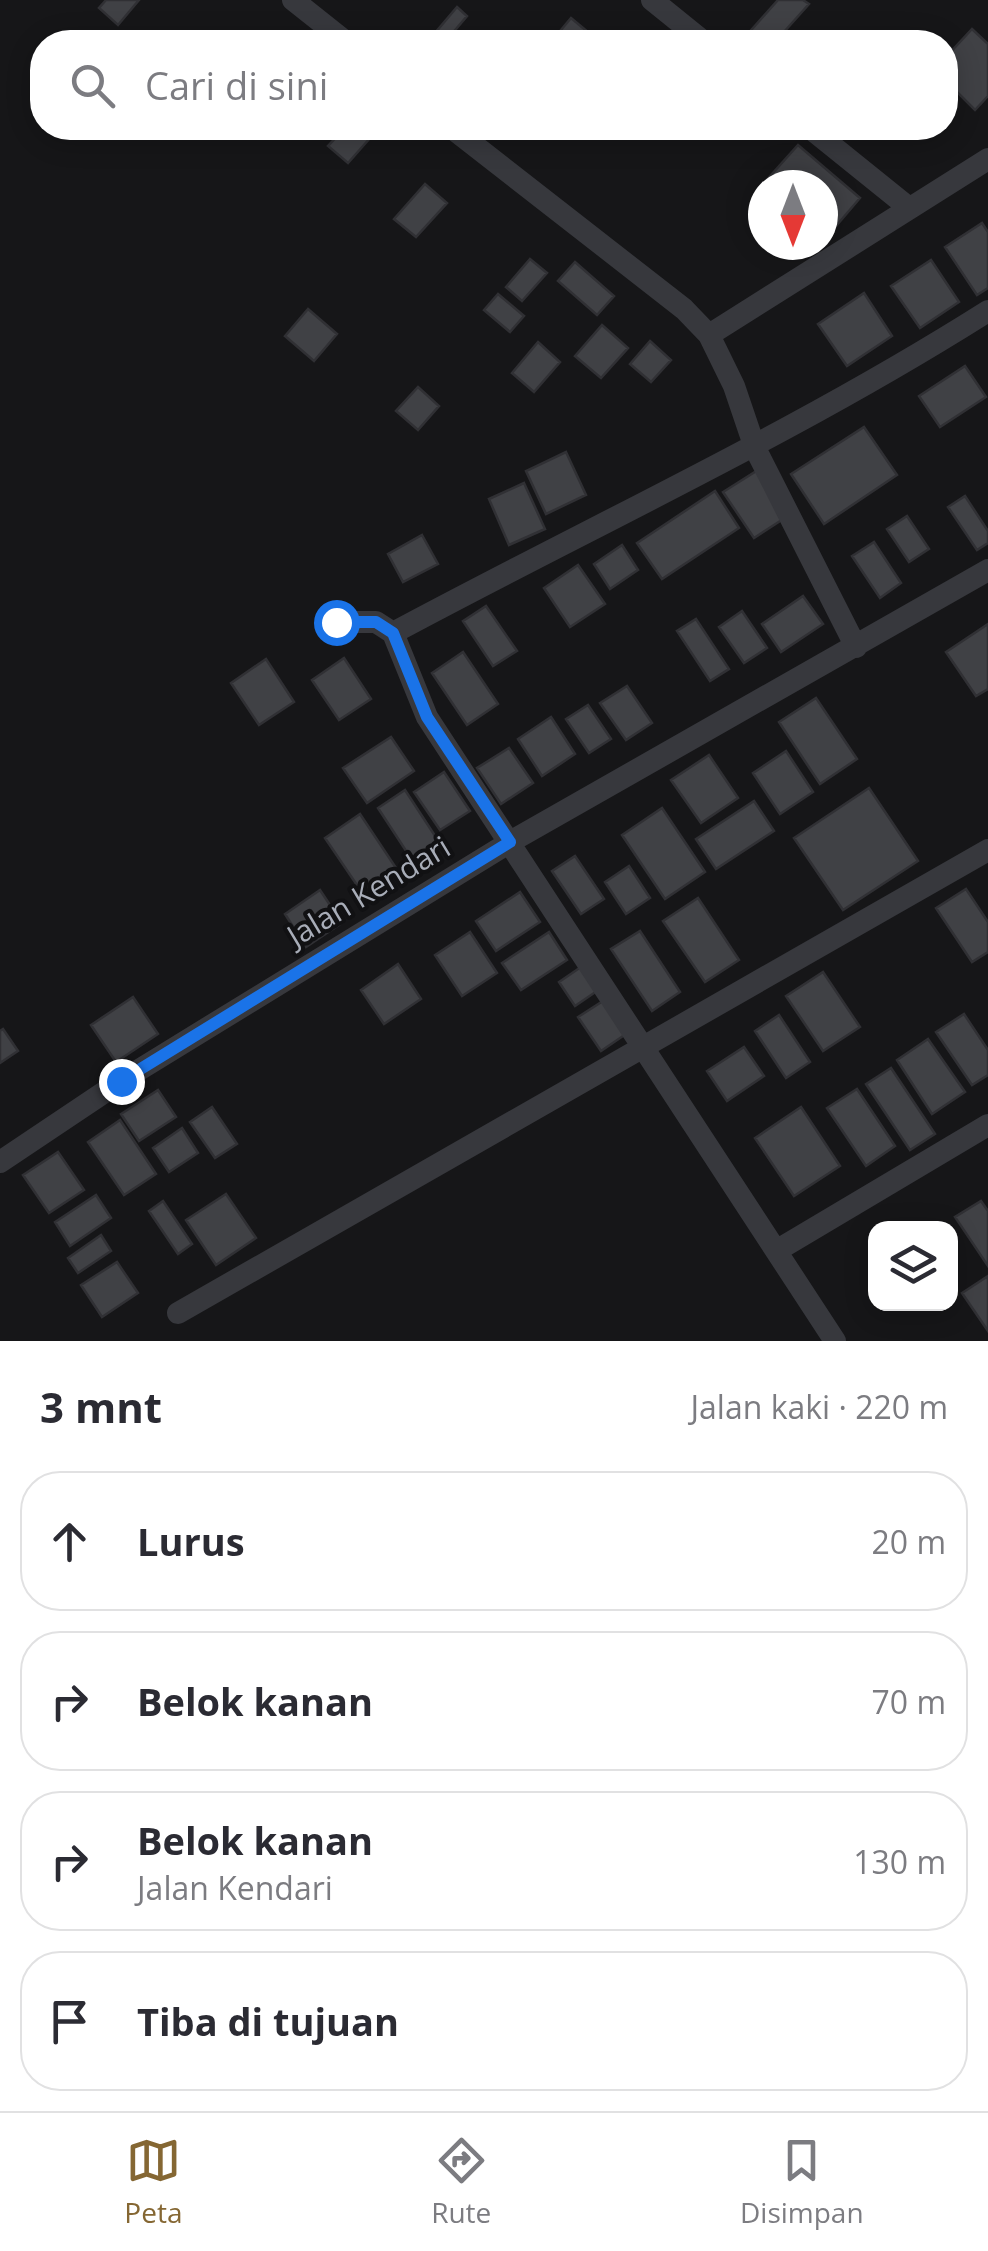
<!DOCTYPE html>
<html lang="id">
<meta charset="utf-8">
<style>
:root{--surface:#fff;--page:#f2f2f3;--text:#2b2b33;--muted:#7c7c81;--line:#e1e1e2;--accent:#856733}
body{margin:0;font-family:"Open Sans",sans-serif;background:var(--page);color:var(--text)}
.controls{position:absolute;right:30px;bottom:30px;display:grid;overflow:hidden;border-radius:20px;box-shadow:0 5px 25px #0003}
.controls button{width:90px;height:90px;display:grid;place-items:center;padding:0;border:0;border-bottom:2px solid var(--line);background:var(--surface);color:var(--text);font:50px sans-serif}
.compass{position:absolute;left:748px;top:170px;width:90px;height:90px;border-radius:50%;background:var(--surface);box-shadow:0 5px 25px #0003;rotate:180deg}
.stop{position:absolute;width:30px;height:30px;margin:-22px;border:8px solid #1a73e8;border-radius:50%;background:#fff}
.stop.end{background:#1a73e8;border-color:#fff;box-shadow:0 2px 10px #0008}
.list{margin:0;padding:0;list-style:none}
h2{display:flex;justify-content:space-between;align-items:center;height:130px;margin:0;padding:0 40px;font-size:42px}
h2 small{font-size:32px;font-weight:400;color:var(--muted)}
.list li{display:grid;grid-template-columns:65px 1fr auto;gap:30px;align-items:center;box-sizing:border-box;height:140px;margin:0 20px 20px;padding:0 20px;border:2px solid var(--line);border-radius:40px}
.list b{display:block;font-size:38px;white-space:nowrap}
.list p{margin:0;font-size:32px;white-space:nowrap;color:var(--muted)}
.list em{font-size:32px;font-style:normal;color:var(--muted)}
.icon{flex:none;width:55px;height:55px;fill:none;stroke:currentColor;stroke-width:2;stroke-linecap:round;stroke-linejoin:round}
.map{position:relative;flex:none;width:988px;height:1341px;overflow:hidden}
.search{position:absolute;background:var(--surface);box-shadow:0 5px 25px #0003;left:30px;right:30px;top:30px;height:110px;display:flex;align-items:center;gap:25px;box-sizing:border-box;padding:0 35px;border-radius:40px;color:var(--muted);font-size:38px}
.sheet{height:770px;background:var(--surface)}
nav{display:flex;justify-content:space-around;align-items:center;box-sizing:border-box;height:140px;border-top:2px solid var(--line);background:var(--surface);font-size:28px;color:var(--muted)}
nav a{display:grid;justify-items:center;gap:5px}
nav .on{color:var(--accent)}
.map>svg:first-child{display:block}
.building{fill:#404145;stroke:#303034;stroke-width:2.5}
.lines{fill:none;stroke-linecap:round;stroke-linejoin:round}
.street{stroke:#37383d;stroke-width:22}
.route{stroke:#1a73e8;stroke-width:12}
.labels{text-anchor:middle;stroke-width:8;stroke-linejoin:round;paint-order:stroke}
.street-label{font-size:30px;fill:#a8adb8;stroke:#111113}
</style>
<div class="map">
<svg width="988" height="1341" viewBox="0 0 988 1341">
<rect width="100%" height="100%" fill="#161618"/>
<path class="building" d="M106 0H139L118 25 99 8Z
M778 0H803L809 4 775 42H752L745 37Z
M457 7 467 16 445 42 435 33Z
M571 18 589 33 581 42H564L556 36Z
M972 29 988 44V96L975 110 946 81V57Z
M345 128H360L371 137 348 163 328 146Z
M798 145 860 198 825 239 823 185 763 184Z
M425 184 447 203 416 237 394 219Z
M982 223 988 232V288L977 295 945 247Z
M530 259 547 273 522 301 506 287Z
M931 260 959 302 920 328 891 286Z
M575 262 614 296 597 315 558 281Z
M864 293 892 336 847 366 818 324Z
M498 294 524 316 510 332 484 310Z
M308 309 337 334 314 361 285 336Z
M602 325 628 348 601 378 575 356Z
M650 341 671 360 651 382 630 364Z
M538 342 560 362 534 392 512 373Z
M965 366 986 397 940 427 919 396Z
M418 387 439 406 418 430 396 411Z
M864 427 897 475 824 524 791 474Z
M566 452 586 495 546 514 526 471Z
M758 470 788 516 754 538 723 492Z
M524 483 545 529 509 545 489 499Z
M715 491 739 528 662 579 637 543Z
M965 496 988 531V543L977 550 948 507Z
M907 516 929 549 909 562 887 529Z
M422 535 438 564 403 582 388 554Z
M874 542 901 583 880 598 852 556Z
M622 545 638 570 610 589 594 564Z
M578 565 605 604 570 627 544 588Z
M803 596 823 624 781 652 762 624Z
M486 606 517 651 493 666 463 621Z
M742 611 767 648 744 663 719 627Z
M696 619 729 669 710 681 677 631Z
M988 624V689L976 696 946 652Z
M463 652 498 704 467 725 432 673Z
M344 658 371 699 339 720 312 680Z
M266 659 294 702 259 725 231 683Z
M627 686 652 723 626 740 600 703Z
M816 698 857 759 820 784 779 722Z
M588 705 611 739 589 753 566 719Z
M551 717 575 754 542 776 518 739Z
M391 737 414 771 367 803 343 768Z
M509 748 533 783 501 804 477 768Z
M786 751 813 792 780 814 753 773Z
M709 755 738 798 701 823 671 780Z
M444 772 470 811 440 830 414 792Z
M869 788 918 861 843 910 794 838Z
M405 790 439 842 412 860 378 808Z
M754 801 774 831 716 869 696 839Z
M662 808 705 872 665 899 622 835Z
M360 814 396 868 361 891 325 838Z
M575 856 604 899 581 914 552 871Z
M629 866 650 898 626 914 605 882Z
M966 889 988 922V952L972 962 936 908Z
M320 890 342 923 306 947 285 914Z
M520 892 540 922 496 951 476 921Z
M698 898 739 960 705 982 663 921Z
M640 931 680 992 652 1011 611 949Z
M470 932 497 973 462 996 435 955Z
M549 932 567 960 521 990 502 963Z
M398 964 421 999 384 1024 361 990Z
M581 967 597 991 575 1006 559 982Z
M823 972 860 1027 823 1051 786 996Z
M133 997 158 1034 116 1062 91 1025Z
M603 1001 626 1034 601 1051 578 1017Z
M964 1014 988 1050V1075L972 1085 936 1032Z
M779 1015 810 1062 786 1078 755 1031Z
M3 1029 18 1051 0 1063V1031Z
M928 1039 965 1092 932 1114 897 1060Z
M744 1047 764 1076 727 1101 707 1071Z
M891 1068 935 1134 910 1150 866 1084Z
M857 1089 895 1146 866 1166 827 1108Z
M158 1090 176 1117 139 1141 121 1114Z
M212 1107 237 1144 215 1158 190 1122Z
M801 1107 840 1166 794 1196 755 1138Z
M120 1120 156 1174 124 1195 88 1142Z
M182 1128 198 1153 169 1172 153 1148Z
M58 1152 84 1190 49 1213 23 1175Z
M226 1194 256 1238 216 1265 186 1220Z
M96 1195 111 1218 70 1246 55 1222Z
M163 1201 192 1244 178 1254 149 1211Z
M981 1201 988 1211V1266L955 1217Z
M101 1235 111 1251 78 1273 68 1258Z
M117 1262 138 1293 102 1317 81 1285Z
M988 1276V1331L962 1293Z"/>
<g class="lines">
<path class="street" d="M293 0 346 42
M652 0 704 42
M452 128 684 309 709 335 734 386 755 448 856 647
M810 128 908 207
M709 335 988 159
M336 622H376L393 633 427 717 835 1341
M393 633C592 526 797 432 988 311
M0 1162 121 1081 510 842 988 570
M776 1251 988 1125
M178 1313 988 850"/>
</g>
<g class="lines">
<path class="route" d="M121 1081 510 842 427 717 393 633 376 622H336"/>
</g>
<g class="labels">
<g class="street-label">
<text transform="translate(369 892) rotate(-31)" y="10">Jalan Kendari</text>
</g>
</g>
</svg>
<div class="controls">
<button><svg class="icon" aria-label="layers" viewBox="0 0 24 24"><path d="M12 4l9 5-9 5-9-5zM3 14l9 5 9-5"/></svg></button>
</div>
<svg class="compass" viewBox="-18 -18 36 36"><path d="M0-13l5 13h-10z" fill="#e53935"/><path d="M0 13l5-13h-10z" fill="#7c7c81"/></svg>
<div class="stop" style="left:336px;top:622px"></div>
<div class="stop end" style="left:121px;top:1081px"></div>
<div class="search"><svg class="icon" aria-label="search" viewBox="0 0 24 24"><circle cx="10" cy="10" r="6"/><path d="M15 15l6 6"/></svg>Cari di sini</div>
</div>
<section class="sheet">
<h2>3 mnt<small>Jalan kaki · 220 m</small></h2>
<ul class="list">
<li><svg class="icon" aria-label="ahead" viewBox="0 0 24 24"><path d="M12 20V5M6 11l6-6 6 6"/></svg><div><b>Lurus</b></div><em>20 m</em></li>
<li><svg class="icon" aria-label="right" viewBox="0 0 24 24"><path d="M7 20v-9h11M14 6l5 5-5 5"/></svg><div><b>Belok kanan</b></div><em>70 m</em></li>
<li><svg class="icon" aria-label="right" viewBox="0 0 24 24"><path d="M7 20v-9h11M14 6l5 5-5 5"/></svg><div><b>Belok kanan</b><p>Jalan Kendari</p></div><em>130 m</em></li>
<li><svg class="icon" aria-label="arrive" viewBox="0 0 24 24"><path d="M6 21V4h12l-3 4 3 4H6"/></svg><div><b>Tiba di tujuan</b></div></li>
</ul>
</section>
<nav>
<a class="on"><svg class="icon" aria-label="map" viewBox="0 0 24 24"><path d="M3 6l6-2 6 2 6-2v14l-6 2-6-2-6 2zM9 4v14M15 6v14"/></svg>Peta</a>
<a><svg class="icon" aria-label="directions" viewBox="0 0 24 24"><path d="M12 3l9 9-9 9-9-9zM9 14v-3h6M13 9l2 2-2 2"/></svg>Rute</a>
<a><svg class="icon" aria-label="saved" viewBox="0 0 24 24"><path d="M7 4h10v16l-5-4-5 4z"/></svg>Disimpan</a>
</nav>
